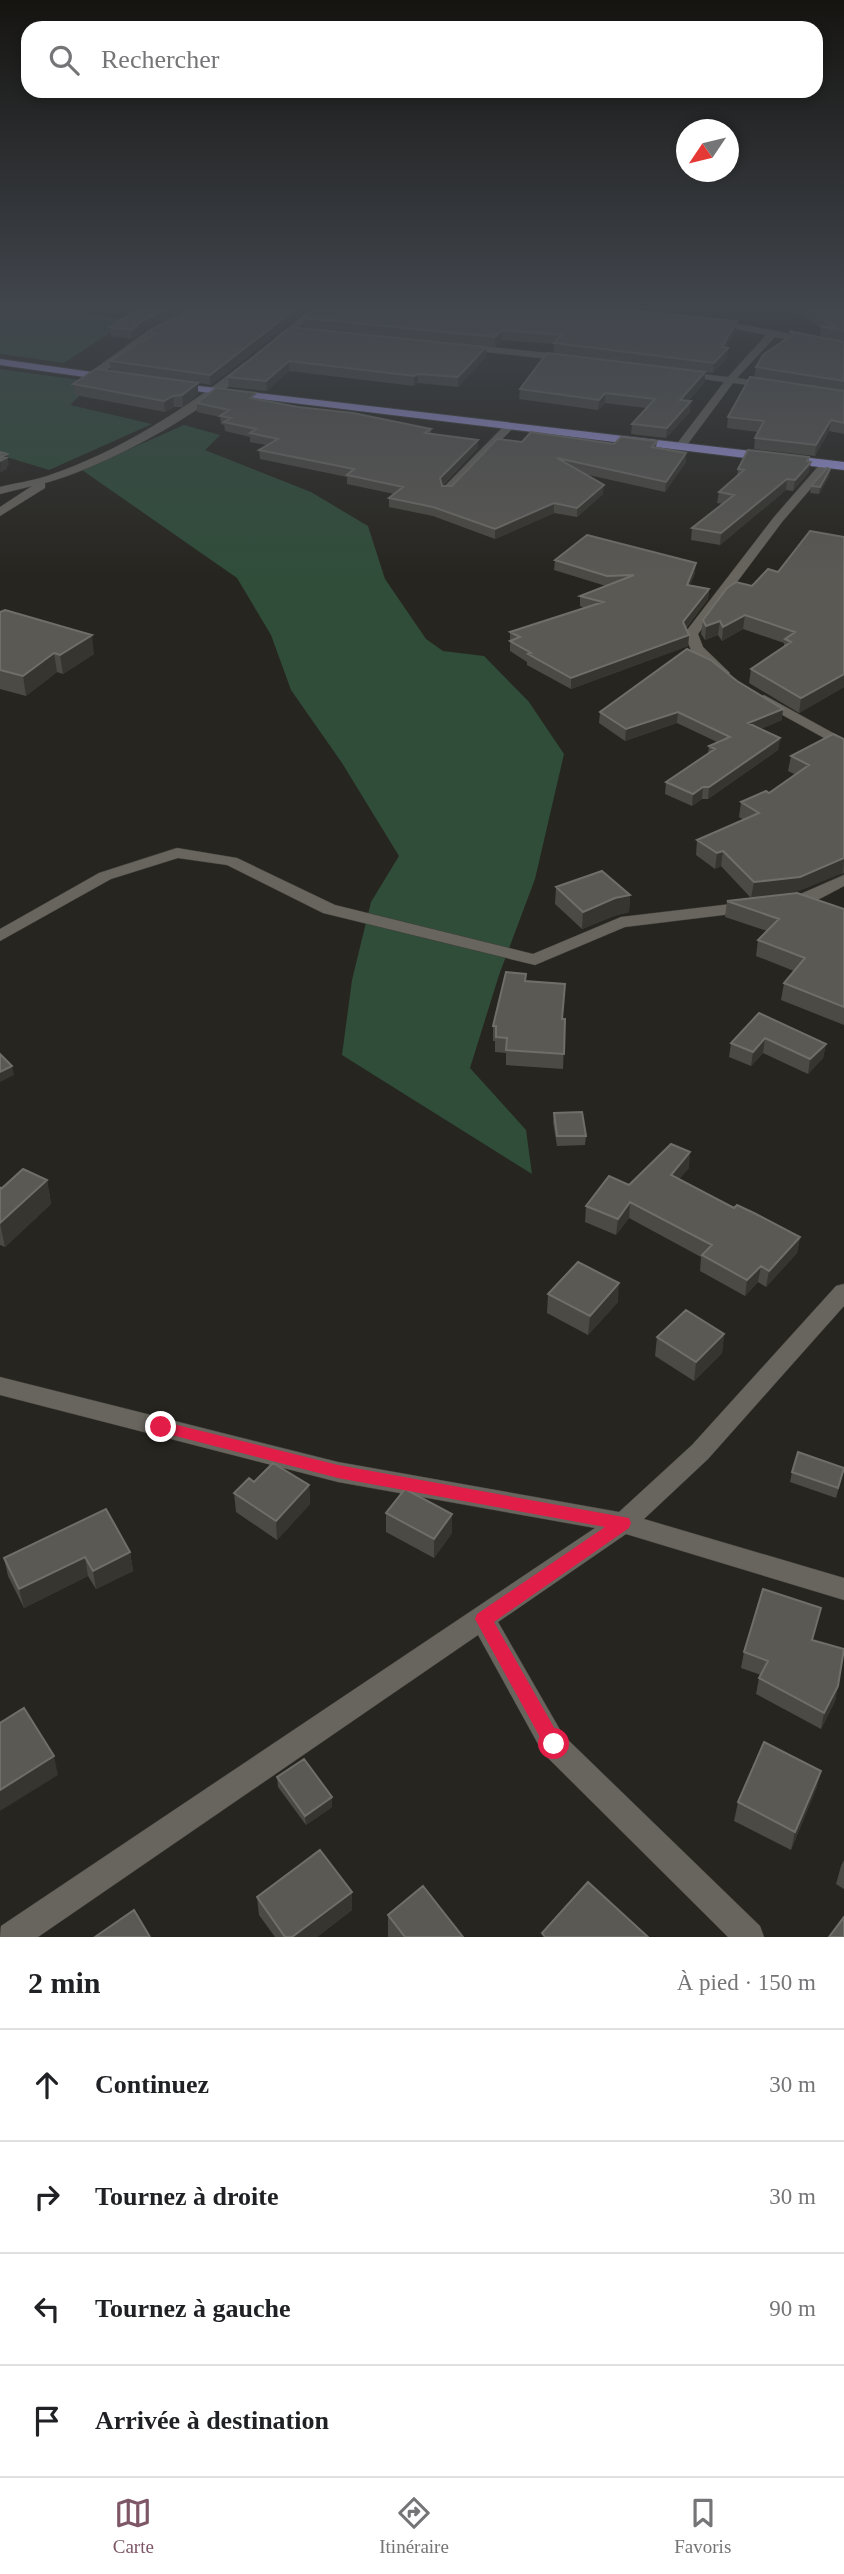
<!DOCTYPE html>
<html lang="fr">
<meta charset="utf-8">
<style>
:root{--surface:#fff;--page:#f2f2f2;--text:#202124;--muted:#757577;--line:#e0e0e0;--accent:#7e5766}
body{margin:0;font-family:Georgia,serif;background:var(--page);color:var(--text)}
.compass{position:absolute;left:676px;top:119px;width:63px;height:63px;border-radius:50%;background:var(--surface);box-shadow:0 4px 10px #0003;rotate:235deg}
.stop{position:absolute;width:21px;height:21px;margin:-16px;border:5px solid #e11d48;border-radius:50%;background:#fff}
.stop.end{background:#e11d48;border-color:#fff;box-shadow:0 2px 7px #0008}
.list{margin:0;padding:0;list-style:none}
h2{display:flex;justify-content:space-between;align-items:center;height:91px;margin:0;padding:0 28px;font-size:30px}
h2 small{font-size:23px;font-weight:400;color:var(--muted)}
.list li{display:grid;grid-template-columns:46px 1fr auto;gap:21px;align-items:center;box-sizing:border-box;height:112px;padding:0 28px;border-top:2px solid var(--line)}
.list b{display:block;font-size:26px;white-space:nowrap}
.list em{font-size:23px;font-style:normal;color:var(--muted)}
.icon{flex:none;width:38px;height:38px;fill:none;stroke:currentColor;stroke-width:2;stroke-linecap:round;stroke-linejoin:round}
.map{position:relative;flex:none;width:844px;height:1937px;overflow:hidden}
.search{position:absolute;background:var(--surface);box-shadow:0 4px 10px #0003;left:21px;right:21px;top:21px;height:77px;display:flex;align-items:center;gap:18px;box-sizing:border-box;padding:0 24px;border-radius:21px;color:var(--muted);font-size:26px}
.sheet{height:539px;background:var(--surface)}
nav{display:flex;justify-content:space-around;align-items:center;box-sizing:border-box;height:98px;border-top:2px solid var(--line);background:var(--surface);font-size:19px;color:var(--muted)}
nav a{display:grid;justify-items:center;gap:4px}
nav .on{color:var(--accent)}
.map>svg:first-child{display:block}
.green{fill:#304d3a}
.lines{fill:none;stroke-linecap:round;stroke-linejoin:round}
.minor-casing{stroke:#413f3a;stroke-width:1}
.trunk-casing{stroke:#413f3a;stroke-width:2}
.minor{fill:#68655e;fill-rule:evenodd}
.trunk{fill:#9b96dc;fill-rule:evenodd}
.wall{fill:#4c4a44}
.shaded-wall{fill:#37352f}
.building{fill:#5b5954;stroke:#6f6e68;stroke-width:2}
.route{fill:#e11d48}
</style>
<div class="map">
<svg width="844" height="1937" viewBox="0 0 844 1937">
<rect width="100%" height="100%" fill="#27251f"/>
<path class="green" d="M0 306H78L64 311 121 319 120 326 64 363 0 354Z
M0 369 94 382 70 405 152 424 49 470 0 455Z
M184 425 220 435 205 450 311 492 368 526 385 579 426 639 443 651 484 656 529 702 564 754 535 879 499 975 470 1068 526 1130 532 1174 342 1055 352 980 371 902 399 856 342 763 291 690 271 635 237 578 82 470Z"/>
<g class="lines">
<defs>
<path id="minor" d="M315 306H325L280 343H274V339Z
M713 319 844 344V350L775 337 737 378 775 384V388L733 383 684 449H676V445L724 382 681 376 677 375V371L728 377 766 335 710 324 708 322Z
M165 322 173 324 97 377H89V373L147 331Z
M462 344 567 355 572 358 567 361 459 349V345Z
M244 363 252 365C209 411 105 467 45 483V488L0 516V507L32 486 0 494V487C16 483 32 481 47 476 119 452 185 409 244 363Z
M506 424 515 426 450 493H442V489Z
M822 462 832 464 782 522 698 634 703 647 730 673 723 677 718 676 692 652 684 634 774 517Z
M764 695 844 739V749L759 702 757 699Z
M177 848 237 858 335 905 533 954 621 917 748 902 756 907 748 912 625 927 535 965 323 913 227 865 178 858 111 879 0 941V929L99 873Z
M844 875V886C828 894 794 917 778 902L780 898 798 895Z
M844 1284V1306L708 1459 644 1519 844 1578V1600L626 1534 498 1622 563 1735 760 1926 764 1937H728L543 1753 478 1635 38 1937H0L1 1926 595 1528 338 1482 0 1395V1377L338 1462 619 1512 692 1445 836 1286Z"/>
<path id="trunk" d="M0 359 113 375 118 378 113 381 0 365Z
M174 383 844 462V470L170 388V384Z"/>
</defs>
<use href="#minor" class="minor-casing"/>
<use href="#trunk" class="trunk-casing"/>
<use href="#minor" class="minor"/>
<use href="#trunk" class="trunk"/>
</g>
<path class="wall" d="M144 306H312L211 385 198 383V394L183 407H174L165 412 75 395 73 384 111 371 110 361 148 337V332L185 312H182L146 329 132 339 111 336 110 327Z
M785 306H844V342L820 336 821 328Z
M304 318 736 330 726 348 727 358 713 373 554 353V344L502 340 495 347 304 327Z
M291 327 486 357 458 387 418 383 414 386 289 371 267 391 229 387 228 377Z
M789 331 844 342V434L829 431 815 456 754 449 755 438 758 432 727 428 728 417 754 378 756 367 788 337Z
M705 372V382L688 401 690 412 666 438 631 434 632 424 646 408 605 403 598 410 519 399 520 389Z
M256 399 298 407 431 429V434L478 440V448L442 486H452L522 442 614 444 657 441 656 448 686 462 665 492 584 474 603 494 577 517 554 513 495 539 433 516 389 507V498L394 494 347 484V477L260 459 259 450 266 445 250 442V437L225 431 224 425 221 424 220 417 197 412V403Z
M809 461V472L793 491 786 490 720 545 691 540 692 528 723 504 717 503 719 492 737 476 738 469Z
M830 469 829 476 819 494 810 493 811 486Z
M844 537V687L799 713 749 683 751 669 784 647V643L743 629 722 641 718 635 705 640 701 634 703 620 752 586Z
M555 560 695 573 690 585 709 589 708 599 686 628 689 635 688 646 571 689 527 665V662L510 651V632L585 608 580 606V596L606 586 554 570Z
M0 612 94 654 63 674 57 672 26 696 0 689Z
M687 649 782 720 760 729 780 738 778 750 708 799H702L692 806 665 794 666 782 708 754 709 746 717 742 677 723 625 741 599 723 600 712Z
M844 739V873L751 898 721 866 715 869 696 855 697 840 744 820 739 817 741 802 769 793 796 775 788 771 791 756Z
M556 887 630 895 629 912 614 916 582 929 555 904Z
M727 901 844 909V1025L781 1000 784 983 794 971 756 956 758 940 767 931 725 917Z
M525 981 562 1019H565L563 1069 506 1065V1053L495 1052V1041H493V1026Z
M759 1013 826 1044 823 1058 808 1074 763 1053 751 1066 729 1057 731 1043Z
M554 1113 586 1136 585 1145 557 1146 553 1122Z
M689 1168 679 1179 734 1208 800 1237 797 1253 766 1287 758 1282 745 1296 700 1271 701 1257 629 1218 616 1235 585 1222 586 1206 629 1185Z
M47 1180 51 1204 5 1247 0 1245V1187L1 1189Z
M548 1294 618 1302 588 1335 547 1313Z
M724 1334 722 1353 694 1381 655 1356 657 1337Z
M844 1470 836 1498 790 1482 792 1472Z
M309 1485 310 1504 277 1540 236 1512 234 1493Z
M386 1513 452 1514V1533L434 1558 386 1532Z
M130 1552 133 1571 96 1589 88 1576 24 1608 8 1576 4 1558Z
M813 1640 838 1686 835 1701 821 1729 756 1694 759 1678 761 1675 741 1668 744 1652Z
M821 1771 816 1789 791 1850 734 1821 738 1802Z
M277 1777 332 1807 306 1825 278 1787Z
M844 1860V1889L836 1884 841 1866Z
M352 1892V1910L317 1937H275L259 1915 257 1897Z
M388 1915 463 1937H388Z"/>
<path class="shaded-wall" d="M173 306H181L182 312 146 329 132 339 131 330 145 319Z
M299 306H312L211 385 210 375Z
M737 321 736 330 724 352 728 348 727 358 713 373 714 363Z
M502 330V340L495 347V337Z
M486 347V357L458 387V377Z
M289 361V371L267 391 266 381Z
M705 372V382L679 410 680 400Z
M418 374V383L414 386V376Z
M198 383V394L183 407 182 395Z
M605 393V403L598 410 599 400Z
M173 396 174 407 165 412 164 401Z
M691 401 690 412 666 438 667 428Z
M831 420 829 431 815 456 816 445Z
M478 440V448L440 487V478Z
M686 453V462L665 492 666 482Z
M7 454 9 465 7 466V469L0 473 1 457Z
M809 457 808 465 811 462 809 472 793 491 795 480Z
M830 469 829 476 819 494 820 487Z
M787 479 786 490 720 545 721 533Z
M604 485 603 494 577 517V508Z
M554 503V513L495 539V529Z
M696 563 695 573 686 595 687 585Z
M709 589 708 599 682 632 683 622Z
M745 615 743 629 722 641 723 627Z
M720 621 718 635 705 640 706 626Z
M92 635 94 654 63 674 60 655Z
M689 635 688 646 571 689V678Z
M54 653 57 672 26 696 23 676Z
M844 674V687L799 713 801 698Z
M783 709 782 720 747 734 748 723Z
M678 712 677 723 625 741 626 729Z
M780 738 778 750 708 799 709 787Z
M703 787 702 799 692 806 693 794Z
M723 851 721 866 715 869 717 853Z
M844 858 843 873 797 892 751 898 754 882Z
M630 895 629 912 614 916 582 929 583 912 615 898Z
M765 1038 763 1053 751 1066 753 1052Z
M826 1044 823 1058 808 1074 810 1059Z
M12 1066 14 1075 0 1082V1072Z
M690 1152 689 1168 669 1191 671 1175Z
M47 1180 51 1204 5 1247 0 1223Z
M630 1202 629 1218 616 1235 618 1219Z
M800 1237 797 1253 766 1287 769 1271Z
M761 1266 758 1282 745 1296 747 1280Z
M619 1283 618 1302 588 1335 590 1316Z
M724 1334 722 1353 694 1381 696 1362Z
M309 1485 310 1504 277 1540 276 1521Z
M452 1514V1533L434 1558V1539Z
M130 1552 133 1571 96 1589 93 1571Z
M85 1557 88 1576 24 1608 19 1589Z
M838 1686 835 1701 821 1729 824 1713Z
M54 1756 58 1775 0 1811V1790Z
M821 1771 816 1789 791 1850 795 1832Z
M332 1797V1807L306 1825 305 1816Z
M352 1892V1910L317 1937H292Z"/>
<path class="building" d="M144 306H173L145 319 131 330 110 327Z
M191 306H299L210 375 110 361 155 333 148 332 154 328 191 309Z
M317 306H588L737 321 722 347 728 348 714 363 554 343 561 335 502 330 495 337 304 318Z
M802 306H844V331L821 326 837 328Z
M291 327 486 347 458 377 418 374 414 376 289 361 266 381 228 377Z
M789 331 844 342V381L756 367 763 355 793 334Z
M547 353 705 372 680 400 691 401 667 428 632 424 655 399 605 393 599 400 520 389Z
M96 369 198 383 182 395 173 396 164 401 73 384Z
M750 377 844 391V423L831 420 816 445 755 438 764 421 728 417Z
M216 388 256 393 250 398 298 407 353 413 431 429 425 433 478 440 440 478 442 486H452L497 439 522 442 531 432 614 444 621 437 657 441 652 447 686 453 666 482 557 458 604 485 577 508 554 503 495 529 433 507 389 498 403 487 347 475 354 469 259 450 278 439 250 433 256 429 224 422 231 418 220 416 229 410 197 403Z
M748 450 809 457 807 461 811 462 795 480 787 479 721 533 692 528 734 495 719 492 744 470 738 469Z
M0 452 7 454 1 457 6 458 0 461Z
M827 468 830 469 820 487 811 486Z
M810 531 844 537V674L801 698 751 669 791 642 785 639 795 632 745 615 723 627 720 621 706 626 703 620 727 588 736 582 752 586 768 569 778 572Z
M587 535 696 563 687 585 709 589 683 622 689 635 571 678 528 654 531 653 510 641 520 637 510 632 603 602 580 596 634 575 607 576 555 560Z
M5 610 92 635 60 655 54 653 23 676 0 670V612Z
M687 649 711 660 737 681 783 709 748 723 780 738 709 787H703L693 794 666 782 715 749 709 746 730 737 678 712 626 729 600 712Z
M833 734 844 739V858L800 877 754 882 723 851 717 853 697 840 759 813 741 802 766 791 769 793 809 765 791 756Z
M602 871 630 895 615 898 583 912 556 887Z
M797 893 844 909V1007L784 983 805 958 758 940 779 919 727 901Z
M506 972 526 974 525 981 565 984 562 1019H565L564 1054 506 1050 507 1038 496 1037V1026H493Z
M759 1013 826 1044 810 1059 765 1038 753 1052 731 1043Z
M0 1054 12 1066 0 1072Z
M582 1112 586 1136H557L554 1113Z
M671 1144 690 1152 671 1175 734 1208 737 1205 754 1213 800 1237 769 1271 761 1266 747 1280 702 1255 712 1245 630 1202 618 1219 586 1206 609 1176 629 1185Z
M23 1169 47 1180 0 1223V1187L1 1189Z
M578 1262 619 1283 590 1316 548 1294Z
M686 1310 724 1334 696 1362 657 1337Z
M798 1452 844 1468 838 1488 792 1472Z
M273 1463 309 1485 276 1521 234 1493 249 1478 254 1482Z
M405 1489 452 1514 434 1539 386 1513Z
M106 1509 130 1552 93 1571 85 1557 19 1589 4 1558Z
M763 1589 821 1608 812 1640 844 1649 838 1686 824 1713 759 1678 768 1661 744 1652Z
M24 1708 54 1756 0 1790V1723Z
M764 1742 821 1771 795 1832 738 1802Z
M304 1759 332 1797 305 1816 277 1777Z
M320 1850 352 1892 292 1937H285L257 1897Z
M588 1882 648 1937H545L542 1933Z
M423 1886 463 1937H405L388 1915Z
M134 1910 150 1937H95Z
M844 1917V1937H829Z"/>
<linearGradient id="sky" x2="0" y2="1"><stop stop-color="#151411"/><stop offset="0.53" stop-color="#41464d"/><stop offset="1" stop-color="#41464d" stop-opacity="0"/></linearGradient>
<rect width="844" height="577" fill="url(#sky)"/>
<path class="route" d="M161 1421 338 1465 629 1518 631 1523 629 1528 494 1622 560 1738 562 1744 560 1750 554 1753 547 1750 475 1619 477 1614 605 1527 338 1478 156 1431 154 1427Z"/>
</svg>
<svg class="compass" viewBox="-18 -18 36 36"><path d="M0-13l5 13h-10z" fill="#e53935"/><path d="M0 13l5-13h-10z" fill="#757577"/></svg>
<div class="stop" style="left:554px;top:1744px"></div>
<div class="stop end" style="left:161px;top:1427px"></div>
<div class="search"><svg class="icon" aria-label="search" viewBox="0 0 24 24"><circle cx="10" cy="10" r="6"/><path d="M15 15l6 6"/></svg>Rechercher</div>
</div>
<section class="sheet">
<h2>2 min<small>À pied · 150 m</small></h2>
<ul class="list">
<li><svg class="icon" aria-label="ahead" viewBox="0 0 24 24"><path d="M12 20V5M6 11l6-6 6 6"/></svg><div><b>Continuez</b></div><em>30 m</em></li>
<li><svg class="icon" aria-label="right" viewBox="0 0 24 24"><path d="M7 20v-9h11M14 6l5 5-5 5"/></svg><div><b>Tournez à droite</b></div><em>30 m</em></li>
<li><svg class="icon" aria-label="left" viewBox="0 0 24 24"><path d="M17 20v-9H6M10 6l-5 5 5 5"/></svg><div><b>Tournez à gauche</b></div><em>90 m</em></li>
<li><svg class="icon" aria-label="arrive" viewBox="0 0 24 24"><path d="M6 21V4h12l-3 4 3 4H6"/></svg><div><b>Arrivée à destination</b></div></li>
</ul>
</section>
<nav>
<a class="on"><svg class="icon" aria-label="map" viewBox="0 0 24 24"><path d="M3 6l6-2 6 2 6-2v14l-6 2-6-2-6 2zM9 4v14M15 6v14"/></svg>Carte</a>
<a><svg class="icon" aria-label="directions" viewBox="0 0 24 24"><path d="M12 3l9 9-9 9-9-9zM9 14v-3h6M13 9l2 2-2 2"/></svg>Itinéraire</a>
<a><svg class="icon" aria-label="saved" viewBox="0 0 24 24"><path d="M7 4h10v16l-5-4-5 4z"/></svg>Favoris</a>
</nav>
